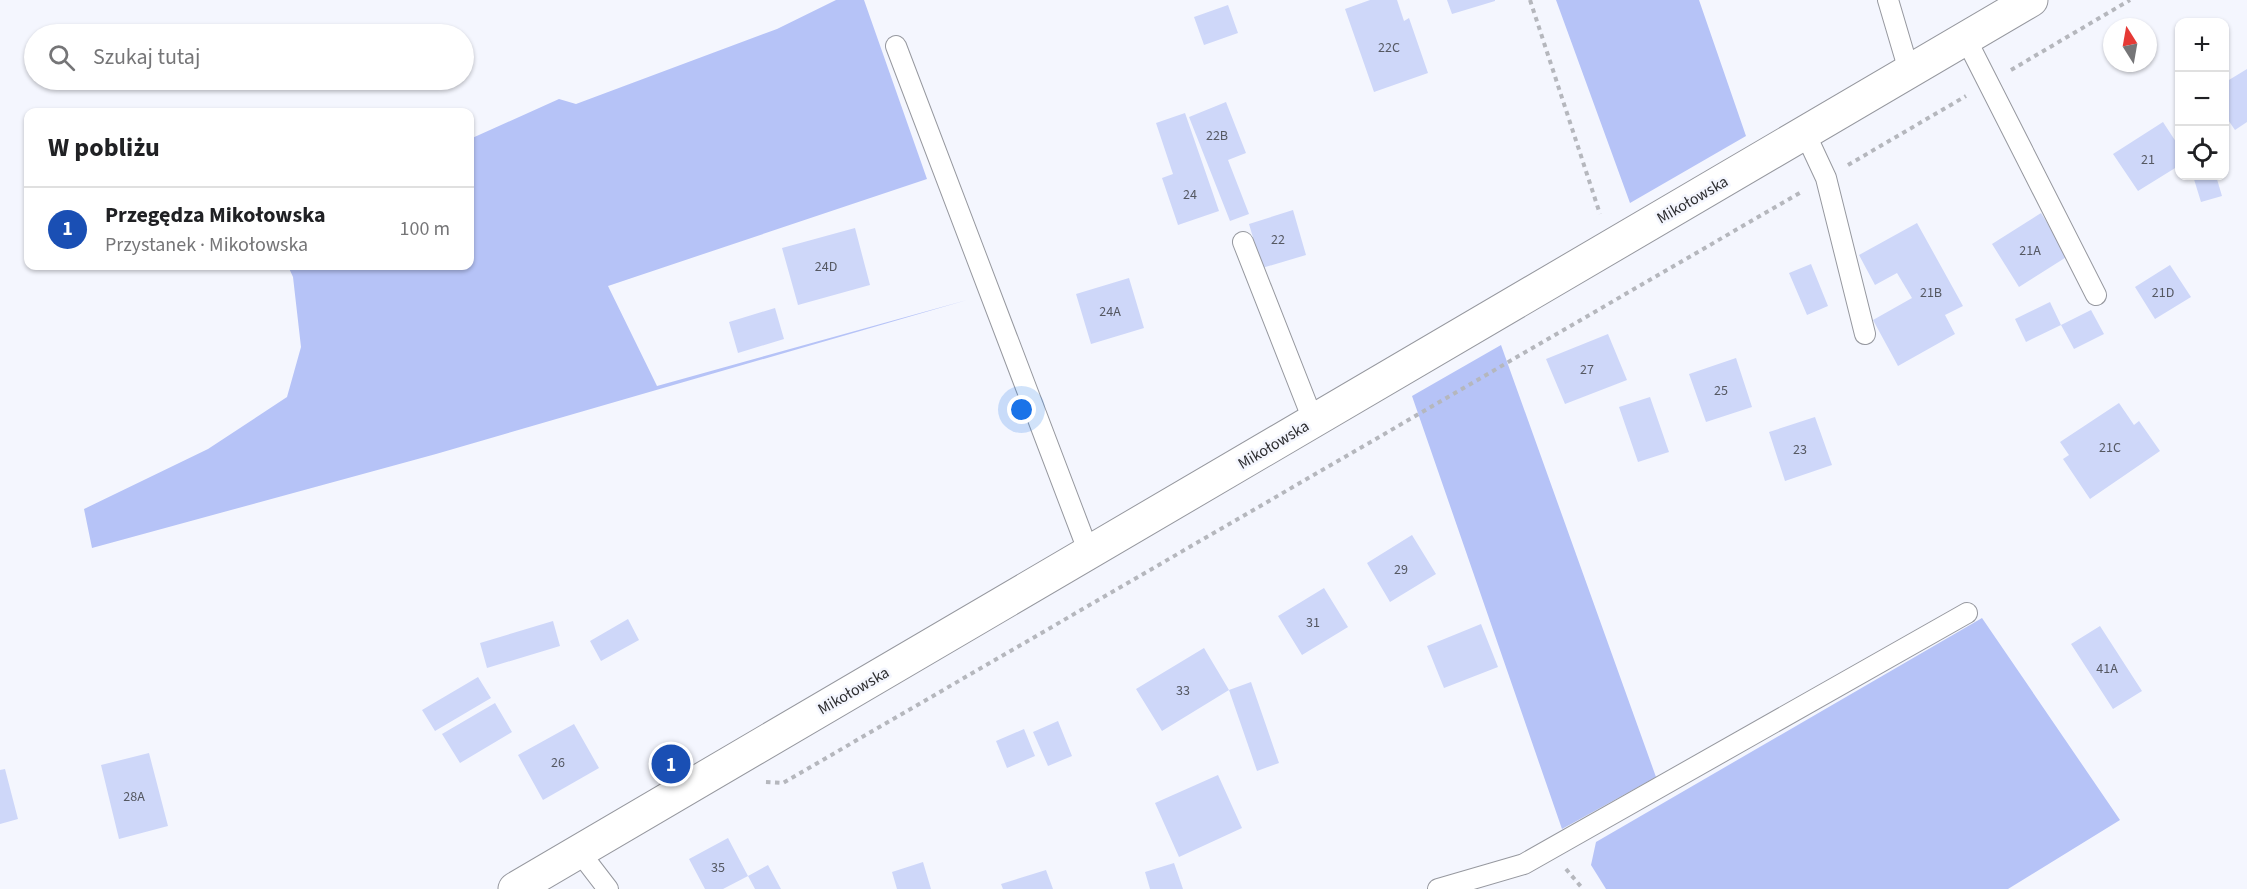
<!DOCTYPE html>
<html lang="pl">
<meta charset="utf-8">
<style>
:root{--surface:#fff;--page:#f6f6f6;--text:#202124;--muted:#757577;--line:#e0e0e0;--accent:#54650e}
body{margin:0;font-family:"Source Sans 3",sans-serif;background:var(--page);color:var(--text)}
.controls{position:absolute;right:18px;top:18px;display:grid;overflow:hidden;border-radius:12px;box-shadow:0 2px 4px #0004}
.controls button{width:54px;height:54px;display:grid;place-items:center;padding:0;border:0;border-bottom:2px solid var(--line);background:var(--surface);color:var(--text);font:30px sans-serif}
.compass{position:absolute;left:2103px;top:18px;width:54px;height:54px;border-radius:50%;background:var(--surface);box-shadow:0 2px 4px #0004;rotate:349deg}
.you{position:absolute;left:1022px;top:410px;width:21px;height:21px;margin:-15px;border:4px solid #fff;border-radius:50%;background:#1a73e8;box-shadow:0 0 0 9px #1a73e833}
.badge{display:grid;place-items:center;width:39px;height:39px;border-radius:50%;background:var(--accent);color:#fff;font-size:20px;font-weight:700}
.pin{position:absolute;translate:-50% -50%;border:3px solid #fff;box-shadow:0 2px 6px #0006}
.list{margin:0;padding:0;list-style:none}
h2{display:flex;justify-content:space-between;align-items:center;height:78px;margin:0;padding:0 24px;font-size:26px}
h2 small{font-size:20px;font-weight:400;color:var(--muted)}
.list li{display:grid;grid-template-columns:39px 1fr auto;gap:18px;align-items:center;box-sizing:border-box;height:84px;padding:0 24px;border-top:2px solid var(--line)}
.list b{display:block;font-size:22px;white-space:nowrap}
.list p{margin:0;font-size:20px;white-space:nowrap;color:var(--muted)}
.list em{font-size:20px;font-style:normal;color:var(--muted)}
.icon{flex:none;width:33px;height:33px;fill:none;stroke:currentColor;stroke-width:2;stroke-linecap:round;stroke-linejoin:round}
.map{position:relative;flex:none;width:2247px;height:889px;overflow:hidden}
.search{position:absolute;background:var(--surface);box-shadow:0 2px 4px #0004;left:24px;top:24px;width:450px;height:66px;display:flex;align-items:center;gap:15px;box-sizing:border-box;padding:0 21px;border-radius:33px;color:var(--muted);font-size:22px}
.panel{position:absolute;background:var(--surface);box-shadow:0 2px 4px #0004;left:24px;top:108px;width:450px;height:162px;border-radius:12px}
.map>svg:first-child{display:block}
.green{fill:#b6c3f7}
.building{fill:#ced7f9}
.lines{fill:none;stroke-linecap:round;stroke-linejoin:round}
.lane-casing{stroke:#96989f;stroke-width:22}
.secondary-casing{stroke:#96989f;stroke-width:35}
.path{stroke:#b5b7bd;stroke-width:4;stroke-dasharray:4.5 4.5;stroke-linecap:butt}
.lane{stroke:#fff;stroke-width:20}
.secondary{stroke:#fff;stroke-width:33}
.labels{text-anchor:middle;stroke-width:5;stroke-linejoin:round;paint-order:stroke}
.number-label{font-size:14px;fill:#555862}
.street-label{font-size:16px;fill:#2d2d30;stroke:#f4f6fe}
</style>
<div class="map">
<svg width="2247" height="889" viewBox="0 0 2247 889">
<rect width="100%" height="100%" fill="#f4f6fe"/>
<path class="green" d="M836 0H864L927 179 608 286 657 386 967 300 436 454 92 548 84 509 208 449 287 397 301 347 293 277 288 266H470V139L559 99 576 104 777 29Z
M1556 0H1699L1746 136 1630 203Z
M1501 345 1656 777 1562 829 1412 396Z
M1982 618 2120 820 2008 889H1606L1591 865 1596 842Z"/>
<path class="building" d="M1370 0H1397L1404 21 1409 18 1428 73 1374 92 1345 9Z
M1447 0H1495V1L1452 14Z
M1228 5 1238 33 1204 45 1194 17Z
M2247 69V122L2235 130 2224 114V83Z
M1226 102 1246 153 1228 160 1249 214 1230 221 1189 117Z
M1185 113 1219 211 1178 225 1162 178 1173 174 1156 123Z
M2163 122 2180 148V165L2138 191 2113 154Z
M2193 176H2216L2222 196 2201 202Z
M1293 210 1306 255 1262 268 1249 224Z
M2041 213 2068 256 2019 287 1992 244Z
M1917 223 1963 306 1945 315 1955 334 1898 366 1873 320 1912 298 1897 273 1875 285 1859 255Z
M855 228 870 285 798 305 782 248Z
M1811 264 1828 306 1807 315 1789 273Z
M2170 265 2191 297 2155 319 2135 287Z
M1129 278 1144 328 1091 344 1076 294Z
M2050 302 2061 325 2026 342 2015 319Z
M775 308 784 339 738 353 729 322Z
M2091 310 2104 334 2074 349 2061 325Z
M1608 334 1627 380 1565 404 1546 359Z
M1736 358 1752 407 1706 422 1689 374Z
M1650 397 1669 452 1638 462 1619 407Z
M2119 403 2134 425 2139 421 2160 451 2090 499 2063 459 2069 455 2060 442Z
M1815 417 1832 465 1785 481 1769 432Z
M1412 535 1436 574 1390 602 1367 563Z
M1324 588 1348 627 1302 655 1278 616Z
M628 619 639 640 601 661 590 641Z
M553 621 560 646 487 668 480 643Z
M1481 624 1498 667 1444 688 1427 646Z
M2100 626 2142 691 2113 709 2071 644Z
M1204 648 1229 690 1162 731 1136 689Z
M478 677 491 698 435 731 422 710Z
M1251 682 1279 763 1257 771 1229 690Z
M495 703 512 732 460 763 442 734Z
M1058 721 1072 756 1048 766 1033 732Z
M574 724 599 768 543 800 518 755Z
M1024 729 1035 756 1007 768 996 741Z
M149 753 168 826 119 839 101 765Z
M5 769 18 819 0 824V770Z
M1218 775 1242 828 1179 857 1155 803Z
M728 838 748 876 723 889H705L689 859Z
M923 862 931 889H897L892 872Z
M1174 863 1183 889H1150L1145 872Z
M768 865 781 889H755L748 876Z
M1046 870 1053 889H1003L1001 884Z"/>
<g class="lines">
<defs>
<path id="lane" d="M1888 0 1909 71
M1966 39 2096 295
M896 46 1089 553
M1805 133 1826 178 1865 334
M1243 242 1313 420
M578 850 608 889
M1438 889 1524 864 1967 613"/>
<path id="secondary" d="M515 889 2031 0"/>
</defs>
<use href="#lane" class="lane-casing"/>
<use href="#secondary" class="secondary-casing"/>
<path class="path" d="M1530 0 1600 214
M2011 70 2130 0
M1848 165 1966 96
M766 782 783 783 1803 191
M1566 869 1583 889"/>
<use href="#lane" class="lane"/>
<use href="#secondary" class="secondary"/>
</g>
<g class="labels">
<g class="number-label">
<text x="1389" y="52">22C</text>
<text x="1217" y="140">22B</text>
<text x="2148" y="164">21</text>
<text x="1190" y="199">24</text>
<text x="1278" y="244">22</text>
<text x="2030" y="255">21A</text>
<text x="826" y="271">24D</text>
<text x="1931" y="297">21B</text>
<text x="2163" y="297">21D</text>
<text x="1110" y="316">24A</text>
<text x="1587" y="374">27</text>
<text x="1721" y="395">25</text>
<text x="2110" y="452">21C</text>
<text x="1800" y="454">23</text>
<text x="1401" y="574">29</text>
<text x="1313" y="627">31</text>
<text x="2107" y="673">41A</text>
<text x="1183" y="695">33</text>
<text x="558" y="767">26</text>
<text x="134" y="801">28A</text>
<text x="718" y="872">35</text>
</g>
<g class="street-label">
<text transform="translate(1692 199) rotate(-30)" y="6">Mikołowska</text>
<text transform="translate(1273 444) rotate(-31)" y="6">Mikołowska</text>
<text transform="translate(853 690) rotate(-30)" y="6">Mikołowska</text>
</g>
</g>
</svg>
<div class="controls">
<button>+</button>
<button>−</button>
<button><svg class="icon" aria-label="locate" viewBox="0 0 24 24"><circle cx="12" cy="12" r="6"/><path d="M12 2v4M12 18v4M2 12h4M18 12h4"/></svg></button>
</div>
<svg class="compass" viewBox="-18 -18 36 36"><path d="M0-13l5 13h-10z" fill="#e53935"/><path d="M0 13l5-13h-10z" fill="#757577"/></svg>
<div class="you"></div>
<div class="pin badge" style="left:671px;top:764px;background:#1a4fb4">1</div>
<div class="search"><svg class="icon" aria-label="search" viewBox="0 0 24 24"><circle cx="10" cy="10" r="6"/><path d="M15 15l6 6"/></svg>Szukaj tutaj</div>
<section class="panel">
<h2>W pobliżu<small></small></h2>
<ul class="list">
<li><span class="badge" style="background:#1a4fb4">1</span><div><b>Przegędza Mikołowska</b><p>Przystanek · Mikołowska</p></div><em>100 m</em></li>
</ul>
</section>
</div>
